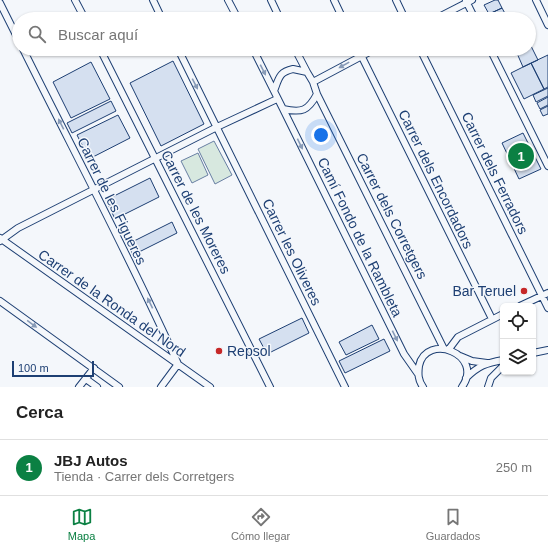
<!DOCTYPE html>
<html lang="es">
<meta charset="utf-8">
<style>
:root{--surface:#fff;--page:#f2f2f2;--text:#222;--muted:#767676;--line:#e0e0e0;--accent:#0b8043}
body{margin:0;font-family:Helvetica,sans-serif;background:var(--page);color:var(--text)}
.controls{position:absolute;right:12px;bottom:12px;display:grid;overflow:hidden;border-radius:6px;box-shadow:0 1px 3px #0004}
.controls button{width:36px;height:36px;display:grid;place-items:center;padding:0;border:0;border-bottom:1px solid var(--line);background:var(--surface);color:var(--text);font:20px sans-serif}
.scale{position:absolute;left:12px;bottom:10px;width:82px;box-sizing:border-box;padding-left:4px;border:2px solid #1d3f73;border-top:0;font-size:11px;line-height:14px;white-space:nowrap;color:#1d3f73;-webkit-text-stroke:3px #f4f7fb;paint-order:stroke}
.you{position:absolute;left:321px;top:135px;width:14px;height:14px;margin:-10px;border:3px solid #fff;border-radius:50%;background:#1a73e8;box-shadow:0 0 0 6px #1a73e833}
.badge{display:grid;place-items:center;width:26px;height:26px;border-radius:50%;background:var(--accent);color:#fff;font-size:13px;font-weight:700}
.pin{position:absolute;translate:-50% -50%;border:2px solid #fff;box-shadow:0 1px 4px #0006}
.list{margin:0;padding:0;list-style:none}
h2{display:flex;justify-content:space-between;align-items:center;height:52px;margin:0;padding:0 16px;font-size:17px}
h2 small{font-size:13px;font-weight:400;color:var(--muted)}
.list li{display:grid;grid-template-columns:26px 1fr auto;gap:12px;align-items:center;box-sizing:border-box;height:56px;padding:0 16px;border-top:1px solid var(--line)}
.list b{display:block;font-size:15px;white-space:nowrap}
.list p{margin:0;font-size:13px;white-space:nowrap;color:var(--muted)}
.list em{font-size:13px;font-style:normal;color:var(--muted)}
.icon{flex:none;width:22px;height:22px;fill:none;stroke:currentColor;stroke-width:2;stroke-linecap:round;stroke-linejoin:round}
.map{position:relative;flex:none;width:548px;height:387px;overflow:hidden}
.search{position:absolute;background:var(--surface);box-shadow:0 1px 3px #0004;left:12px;right:12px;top:12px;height:44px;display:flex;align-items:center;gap:10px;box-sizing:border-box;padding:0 14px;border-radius:22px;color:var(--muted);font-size:15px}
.sheet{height:108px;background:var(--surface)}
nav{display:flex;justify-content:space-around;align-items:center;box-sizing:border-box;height:56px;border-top:1px solid var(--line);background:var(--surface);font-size:11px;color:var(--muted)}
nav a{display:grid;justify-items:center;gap:2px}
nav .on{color:var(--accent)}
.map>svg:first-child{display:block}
.green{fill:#d7e8df;stroke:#687fa3}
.building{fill:#d5e0f0;stroke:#1d3f73}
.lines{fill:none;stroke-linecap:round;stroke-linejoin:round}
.minor-casing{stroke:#1d3f73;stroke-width:8}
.minor{stroke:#f4f7fb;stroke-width:6}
.oneway{fill:#889bb7}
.poi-dot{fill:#c62828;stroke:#f4f7fb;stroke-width:1.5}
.labels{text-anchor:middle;stroke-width:3;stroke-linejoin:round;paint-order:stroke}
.street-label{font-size:14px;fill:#1d3f73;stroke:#f4f7fb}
.poi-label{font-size:14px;fill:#1d3f73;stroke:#f4f7fb;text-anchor:end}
</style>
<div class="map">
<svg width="548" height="387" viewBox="0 0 548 387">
<rect width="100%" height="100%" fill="#f4f7fb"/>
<path class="green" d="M214 141 232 175 215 184 198 149Z
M198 153 208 175 192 183 181 161Z"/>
<path class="building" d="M495 0H498L502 8 489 14 484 5Z
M502 8 507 17 502 19H491L489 14Z
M530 44 538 60 523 67 516 51 521 49H529Z
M548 55V87L544 89 531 63Z
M173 61 204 124 161 146 130 83Z
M91 62 110 99 71 118 53 82Z
M531 63 544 89 524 99 511 73Z
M548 88V96L536 102 533 95Z
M548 97V105L540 109 537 103Z
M111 101 116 111 72 133 67 123Z
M548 106V114L543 116 540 110Z
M118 115 130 138 89 159 77 135Z
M523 133 541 169 519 179 502 143Z
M150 178 159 197 115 219 106 200Z
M172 222 177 233 133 255 128 244Z
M302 318 309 333 267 354 259 339Z
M372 325 379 339 346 355 339 342Z
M384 339 390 351 345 373 339 361Z"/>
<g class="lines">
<defs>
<path id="minor" d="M75 0 85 19
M153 0 162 19
M228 0 238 19
M271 0 280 19
M334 0 343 19
M396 0 405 19
M536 0 548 25
M466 1 475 19
M0 3 19 41
M435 19 472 0
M23 49C75 154 130 257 178 364L161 387
M100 49 270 387
M178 49 345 387
M253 49 274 91
M295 49 307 72
M358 49 492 319
M420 49 548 308
M490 49 548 166
M293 69 307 72 313 82 317 94C308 111 302 113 283 109L274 91C279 78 279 72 293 69Z
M313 82 375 49
M317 94 444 349
M283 109 404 354 418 374
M0 238 210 387
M0 241 18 228 217 127 277 99
M0 301 119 387
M520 306 548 293
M449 349 458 337 503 314
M533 353 548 350
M460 356 472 361 487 363
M466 378C478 366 486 363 503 360
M86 379 97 387
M79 387 94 368
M423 387C418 380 418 374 419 366 426 332 485 354 462 387
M488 387 491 378 503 366"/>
</defs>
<use href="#minor" class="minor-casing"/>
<use href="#minor" class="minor"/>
</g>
<defs><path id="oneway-solid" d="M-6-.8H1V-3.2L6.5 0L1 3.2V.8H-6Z"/></defs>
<g class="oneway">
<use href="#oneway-solid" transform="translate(344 65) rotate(151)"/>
<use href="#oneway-solid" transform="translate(263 70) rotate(63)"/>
<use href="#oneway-solid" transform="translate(195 84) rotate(63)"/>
<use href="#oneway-solid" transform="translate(61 124) rotate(-117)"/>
<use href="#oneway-solid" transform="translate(300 144) rotate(64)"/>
<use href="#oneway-solid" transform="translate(150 303) rotate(-116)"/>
<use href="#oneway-solid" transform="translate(32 324) rotate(36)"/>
<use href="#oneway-solid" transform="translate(395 336) rotate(64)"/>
</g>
<g class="poi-dot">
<circle cx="524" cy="291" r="4"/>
<circle cx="219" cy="351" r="4"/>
</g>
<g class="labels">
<g class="street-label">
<text transform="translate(495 173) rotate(64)" y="5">Carrer dels Ferradors</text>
<text transform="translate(436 179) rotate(64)" y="5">Carrer dels Encordadors</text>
<text transform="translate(112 201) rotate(64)" y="5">Carrer de les Figueres</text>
<text transform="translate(196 212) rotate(63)" y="5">Carrer de les Moreres</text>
<text transform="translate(392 216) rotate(63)" y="5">Carrer dels Corretgers</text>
<text transform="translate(360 237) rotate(64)" y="5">Camí Fondo de la Rambleta</text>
<text transform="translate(292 252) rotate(64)" y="5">Carrer les Oliveres</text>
<text transform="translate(112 303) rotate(35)" y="5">Carrer de la Ronda del Nord</text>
</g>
<g class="poi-label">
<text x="516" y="296">Bar Teruel</text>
<text x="227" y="356" text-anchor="start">Repsol</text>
</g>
</g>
</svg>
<div class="controls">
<button><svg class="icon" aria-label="locate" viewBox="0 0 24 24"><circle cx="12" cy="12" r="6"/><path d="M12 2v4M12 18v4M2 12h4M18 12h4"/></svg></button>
<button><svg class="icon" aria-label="layers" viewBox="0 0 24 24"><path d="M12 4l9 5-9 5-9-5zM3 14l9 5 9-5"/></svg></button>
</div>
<div class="scale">100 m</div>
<div class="you"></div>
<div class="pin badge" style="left:521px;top:156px">1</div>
<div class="search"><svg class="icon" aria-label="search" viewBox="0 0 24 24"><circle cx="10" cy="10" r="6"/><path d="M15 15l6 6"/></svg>Buscar aquí</div>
</div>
<section class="sheet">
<h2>Cerca<small></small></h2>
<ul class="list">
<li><span class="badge">1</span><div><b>JBJ Autos</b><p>Tienda · Carrer dels Corretgers</p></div><em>250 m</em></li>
</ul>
</section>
<nav>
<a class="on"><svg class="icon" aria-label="map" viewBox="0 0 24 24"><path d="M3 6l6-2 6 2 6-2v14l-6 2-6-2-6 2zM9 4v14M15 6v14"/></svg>Mapa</a>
<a><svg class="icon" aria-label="directions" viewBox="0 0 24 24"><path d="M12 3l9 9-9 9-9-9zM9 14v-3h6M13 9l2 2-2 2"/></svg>Cómo llegar</a>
<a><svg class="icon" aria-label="saved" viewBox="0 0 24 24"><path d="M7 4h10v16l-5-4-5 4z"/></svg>Guardados</a>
</nav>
